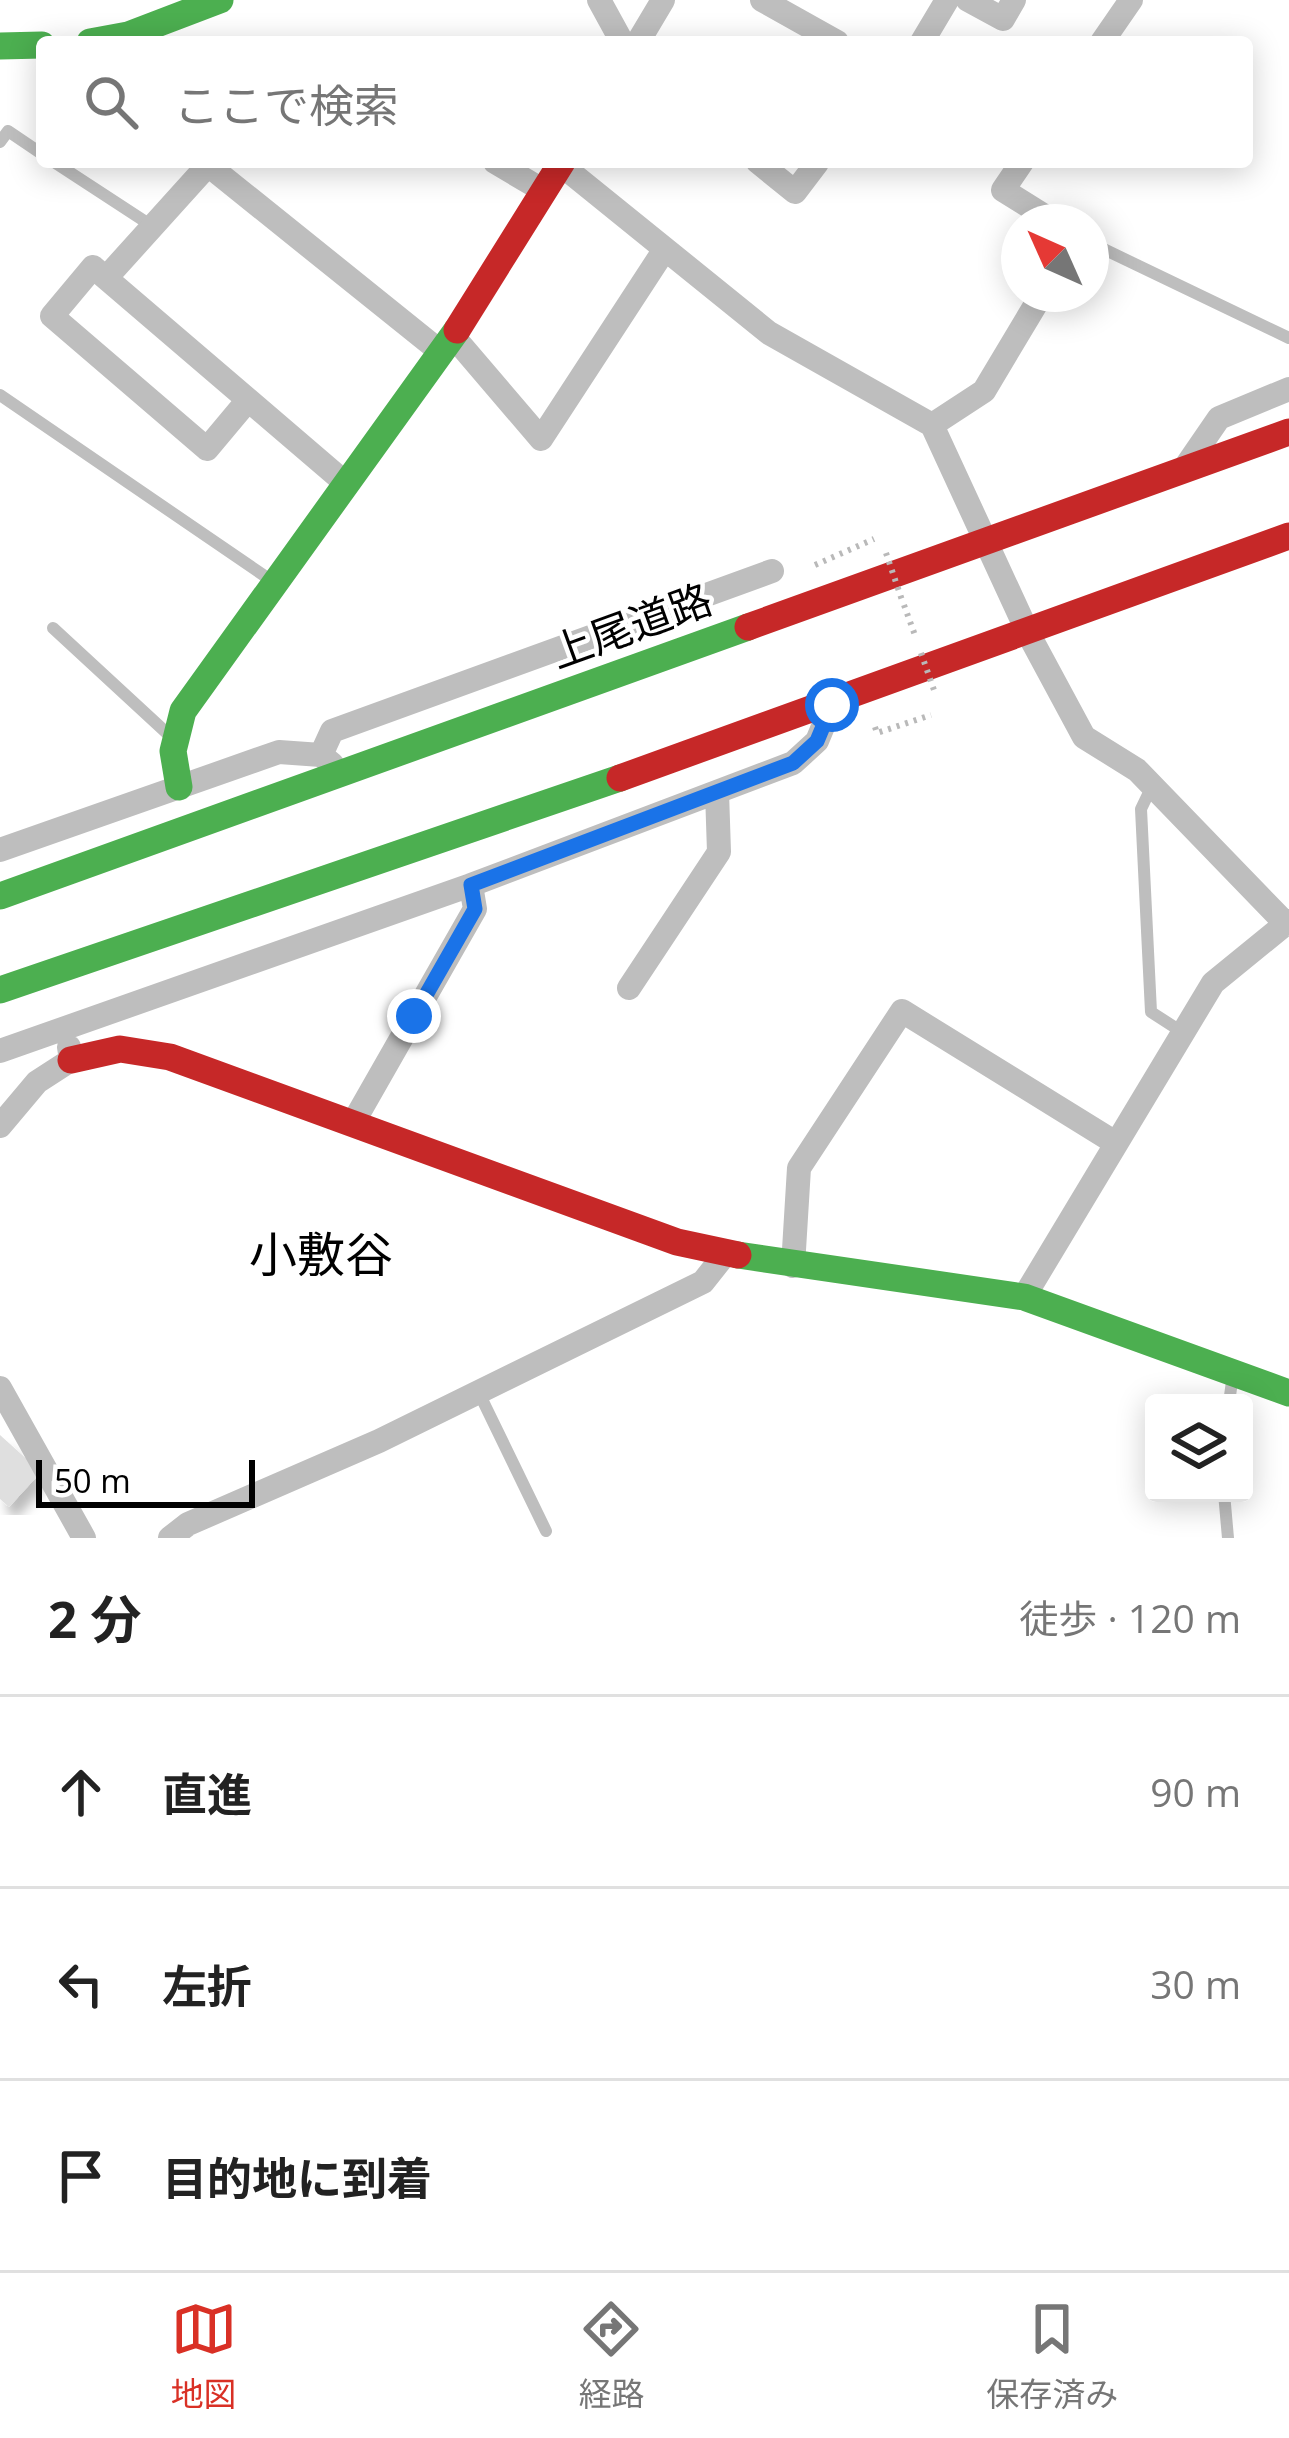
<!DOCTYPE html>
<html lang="ja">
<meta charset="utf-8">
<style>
:root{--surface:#fff;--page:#f6f6f6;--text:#222;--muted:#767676;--line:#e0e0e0;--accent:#d93025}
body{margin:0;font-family:"Open Sans","Noto Sans JP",sans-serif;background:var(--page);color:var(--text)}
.controls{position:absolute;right:36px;bottom:36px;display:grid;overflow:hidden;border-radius:12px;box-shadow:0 6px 30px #0003}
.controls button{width:108px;height:108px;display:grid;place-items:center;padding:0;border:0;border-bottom:3px solid var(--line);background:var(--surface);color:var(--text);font:60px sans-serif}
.compass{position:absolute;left:1001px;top:204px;width:108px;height:108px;border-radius:50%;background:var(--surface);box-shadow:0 6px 30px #0003;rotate:315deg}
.scale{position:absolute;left:36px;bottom:30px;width:219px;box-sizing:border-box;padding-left:12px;border:6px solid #000;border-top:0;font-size:33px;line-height:42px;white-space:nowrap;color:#000;-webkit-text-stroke:9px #fff;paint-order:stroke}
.stop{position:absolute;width:36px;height:36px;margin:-27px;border:9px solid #1a73e8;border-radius:50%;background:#fff}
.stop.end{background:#1a73e8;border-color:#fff;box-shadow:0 3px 12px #0008}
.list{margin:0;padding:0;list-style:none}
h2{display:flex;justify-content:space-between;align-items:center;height:156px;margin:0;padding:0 48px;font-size:51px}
h2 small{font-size:39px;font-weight:400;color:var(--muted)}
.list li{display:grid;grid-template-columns:78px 1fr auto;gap:36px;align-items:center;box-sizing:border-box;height:192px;padding:0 48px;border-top:3px solid var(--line)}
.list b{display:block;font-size:45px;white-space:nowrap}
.list em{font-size:39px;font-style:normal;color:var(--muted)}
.icon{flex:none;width:66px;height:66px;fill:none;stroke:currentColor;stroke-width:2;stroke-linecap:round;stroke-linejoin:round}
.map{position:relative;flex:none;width:1289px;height:1538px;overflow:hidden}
.search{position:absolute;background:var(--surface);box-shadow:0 6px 30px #0003;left:36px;right:36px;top:36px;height:132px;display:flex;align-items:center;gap:30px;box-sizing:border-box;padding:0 42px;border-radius:12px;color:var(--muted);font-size:45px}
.sheet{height:732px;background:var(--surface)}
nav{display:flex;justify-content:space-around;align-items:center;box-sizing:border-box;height:168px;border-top:3px solid var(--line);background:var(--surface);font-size:33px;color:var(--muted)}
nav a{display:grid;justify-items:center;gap:6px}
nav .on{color:var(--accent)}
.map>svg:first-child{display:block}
.building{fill:#dfdfdf;filter:url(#shadow)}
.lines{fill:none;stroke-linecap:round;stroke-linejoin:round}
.path{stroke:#b9b9b9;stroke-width:6;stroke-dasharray:3 6;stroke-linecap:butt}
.lane{stroke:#bebebe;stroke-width:12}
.street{stroke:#bebebe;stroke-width:24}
.fast{stroke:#4caf50;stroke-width:27}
.jam{stroke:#c62828;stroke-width:27}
.path-bridge{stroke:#b9b9b9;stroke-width:6;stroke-dasharray:3 6;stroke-linecap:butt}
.route{stroke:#1a73e8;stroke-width:15}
.labels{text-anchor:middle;stroke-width:9;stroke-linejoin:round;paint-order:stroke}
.street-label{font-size:42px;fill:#000;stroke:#fff}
.quarter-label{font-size:48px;fill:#000;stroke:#fff}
</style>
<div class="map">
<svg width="1289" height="1538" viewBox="0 0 1289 1538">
<defs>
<filter id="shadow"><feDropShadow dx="7" dy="12" stdDeviation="6" flood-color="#0004"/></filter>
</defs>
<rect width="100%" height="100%" fill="#fff"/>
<path class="building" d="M0 1435 41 1472 9 1507 0 1499Z"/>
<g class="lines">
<path class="path" d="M815 565 874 539
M904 605 916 638
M875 727 877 733 931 715"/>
<path class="lane" d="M0 142 8 131 42 154
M54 162 152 226
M1091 243 1289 338
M0 395 272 581
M53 628 170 736
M1152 786 1141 809 1151 1012 1182 1032
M479 1393 546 1531
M1229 1403 1233 1374
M1224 1493 1228 1538"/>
<path class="street" d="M599 0 622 42
M762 0 837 42
M968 0 1003 19 1014 0
M638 42 663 0
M922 42 947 0
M1102 42 1131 0
M495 162 544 191
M758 162 795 192 817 163
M1022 162 1003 190 1054 222
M560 164 769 333 932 425 1028 633 1084 737 1137 770 1286 924
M106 278 208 165 442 353
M453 336 541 439 665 249
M248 400 207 449 52 316 93 267 343 481
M932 425 984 391 1042 294
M1186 466 1219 418 1289 389
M321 755 332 731 772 571
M0 850 279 752 321 755 332 764
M629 988 719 852 717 792
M0 1051 471 885 793 763 817 741 832 705
M353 1123 475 909 471 885
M0 1126 37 1082 71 1060 69 1047
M793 1266 799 1168 902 1011 1114 1142
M1024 1297 1213 983 1289 921
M0 1388 84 1538
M170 1538 188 1524 379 1441 703 1282 726 1253"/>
<path class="fast" d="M90 42 128 35 220 0
M0 46 42 45
M179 787 173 751 183 711 457 330
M0 896 748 627
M0 990 620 778
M738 1255 1024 1297 1289 1393"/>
<path class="jam" d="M457 330 562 162
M748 627 1289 432
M620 778 1289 536
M71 1060 120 1049 170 1057 677 1242 738 1255"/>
<path class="path-bridge" d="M886 553 903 603
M921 653 935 693"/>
</g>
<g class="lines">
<path class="route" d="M414 1016 475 909 471 885 793 763 817 741 832 705"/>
</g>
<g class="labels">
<g class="street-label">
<text transform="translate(631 626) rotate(-20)" y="15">上尾道路</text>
</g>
<g class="quarter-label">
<text x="321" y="1272">小敷谷</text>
</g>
</g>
</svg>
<div class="controls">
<button><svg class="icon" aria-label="layers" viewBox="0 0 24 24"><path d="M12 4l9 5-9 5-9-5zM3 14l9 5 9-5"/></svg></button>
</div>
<svg class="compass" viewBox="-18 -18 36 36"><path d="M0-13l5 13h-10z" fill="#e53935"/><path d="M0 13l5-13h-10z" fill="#767676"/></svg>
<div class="scale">50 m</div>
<div class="stop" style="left:832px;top:705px"></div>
<div class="stop end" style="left:414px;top:1016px"></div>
<div class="search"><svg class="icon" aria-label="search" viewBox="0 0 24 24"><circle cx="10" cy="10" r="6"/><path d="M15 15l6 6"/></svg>ここで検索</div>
</div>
<section class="sheet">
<h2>2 分<small>徒歩 · 120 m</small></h2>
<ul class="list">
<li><svg class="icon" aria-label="ahead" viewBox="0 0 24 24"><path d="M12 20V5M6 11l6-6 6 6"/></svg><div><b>直進</b></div><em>90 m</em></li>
<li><svg class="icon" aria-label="left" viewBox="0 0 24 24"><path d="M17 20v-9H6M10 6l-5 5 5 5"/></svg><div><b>左折</b></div><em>30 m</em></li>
<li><svg class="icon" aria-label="arrive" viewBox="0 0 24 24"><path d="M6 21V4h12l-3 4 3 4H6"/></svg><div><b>目的地に到着</b></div></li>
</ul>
</section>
<nav>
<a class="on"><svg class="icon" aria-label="map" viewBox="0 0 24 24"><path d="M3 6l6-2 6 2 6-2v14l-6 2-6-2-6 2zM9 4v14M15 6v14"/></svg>地図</a>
<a><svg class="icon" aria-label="directions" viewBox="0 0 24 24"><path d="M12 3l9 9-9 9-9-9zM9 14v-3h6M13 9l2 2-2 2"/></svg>経路</a>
<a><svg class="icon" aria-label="saved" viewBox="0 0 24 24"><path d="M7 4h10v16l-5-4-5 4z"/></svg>保存済み</a>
</nav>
